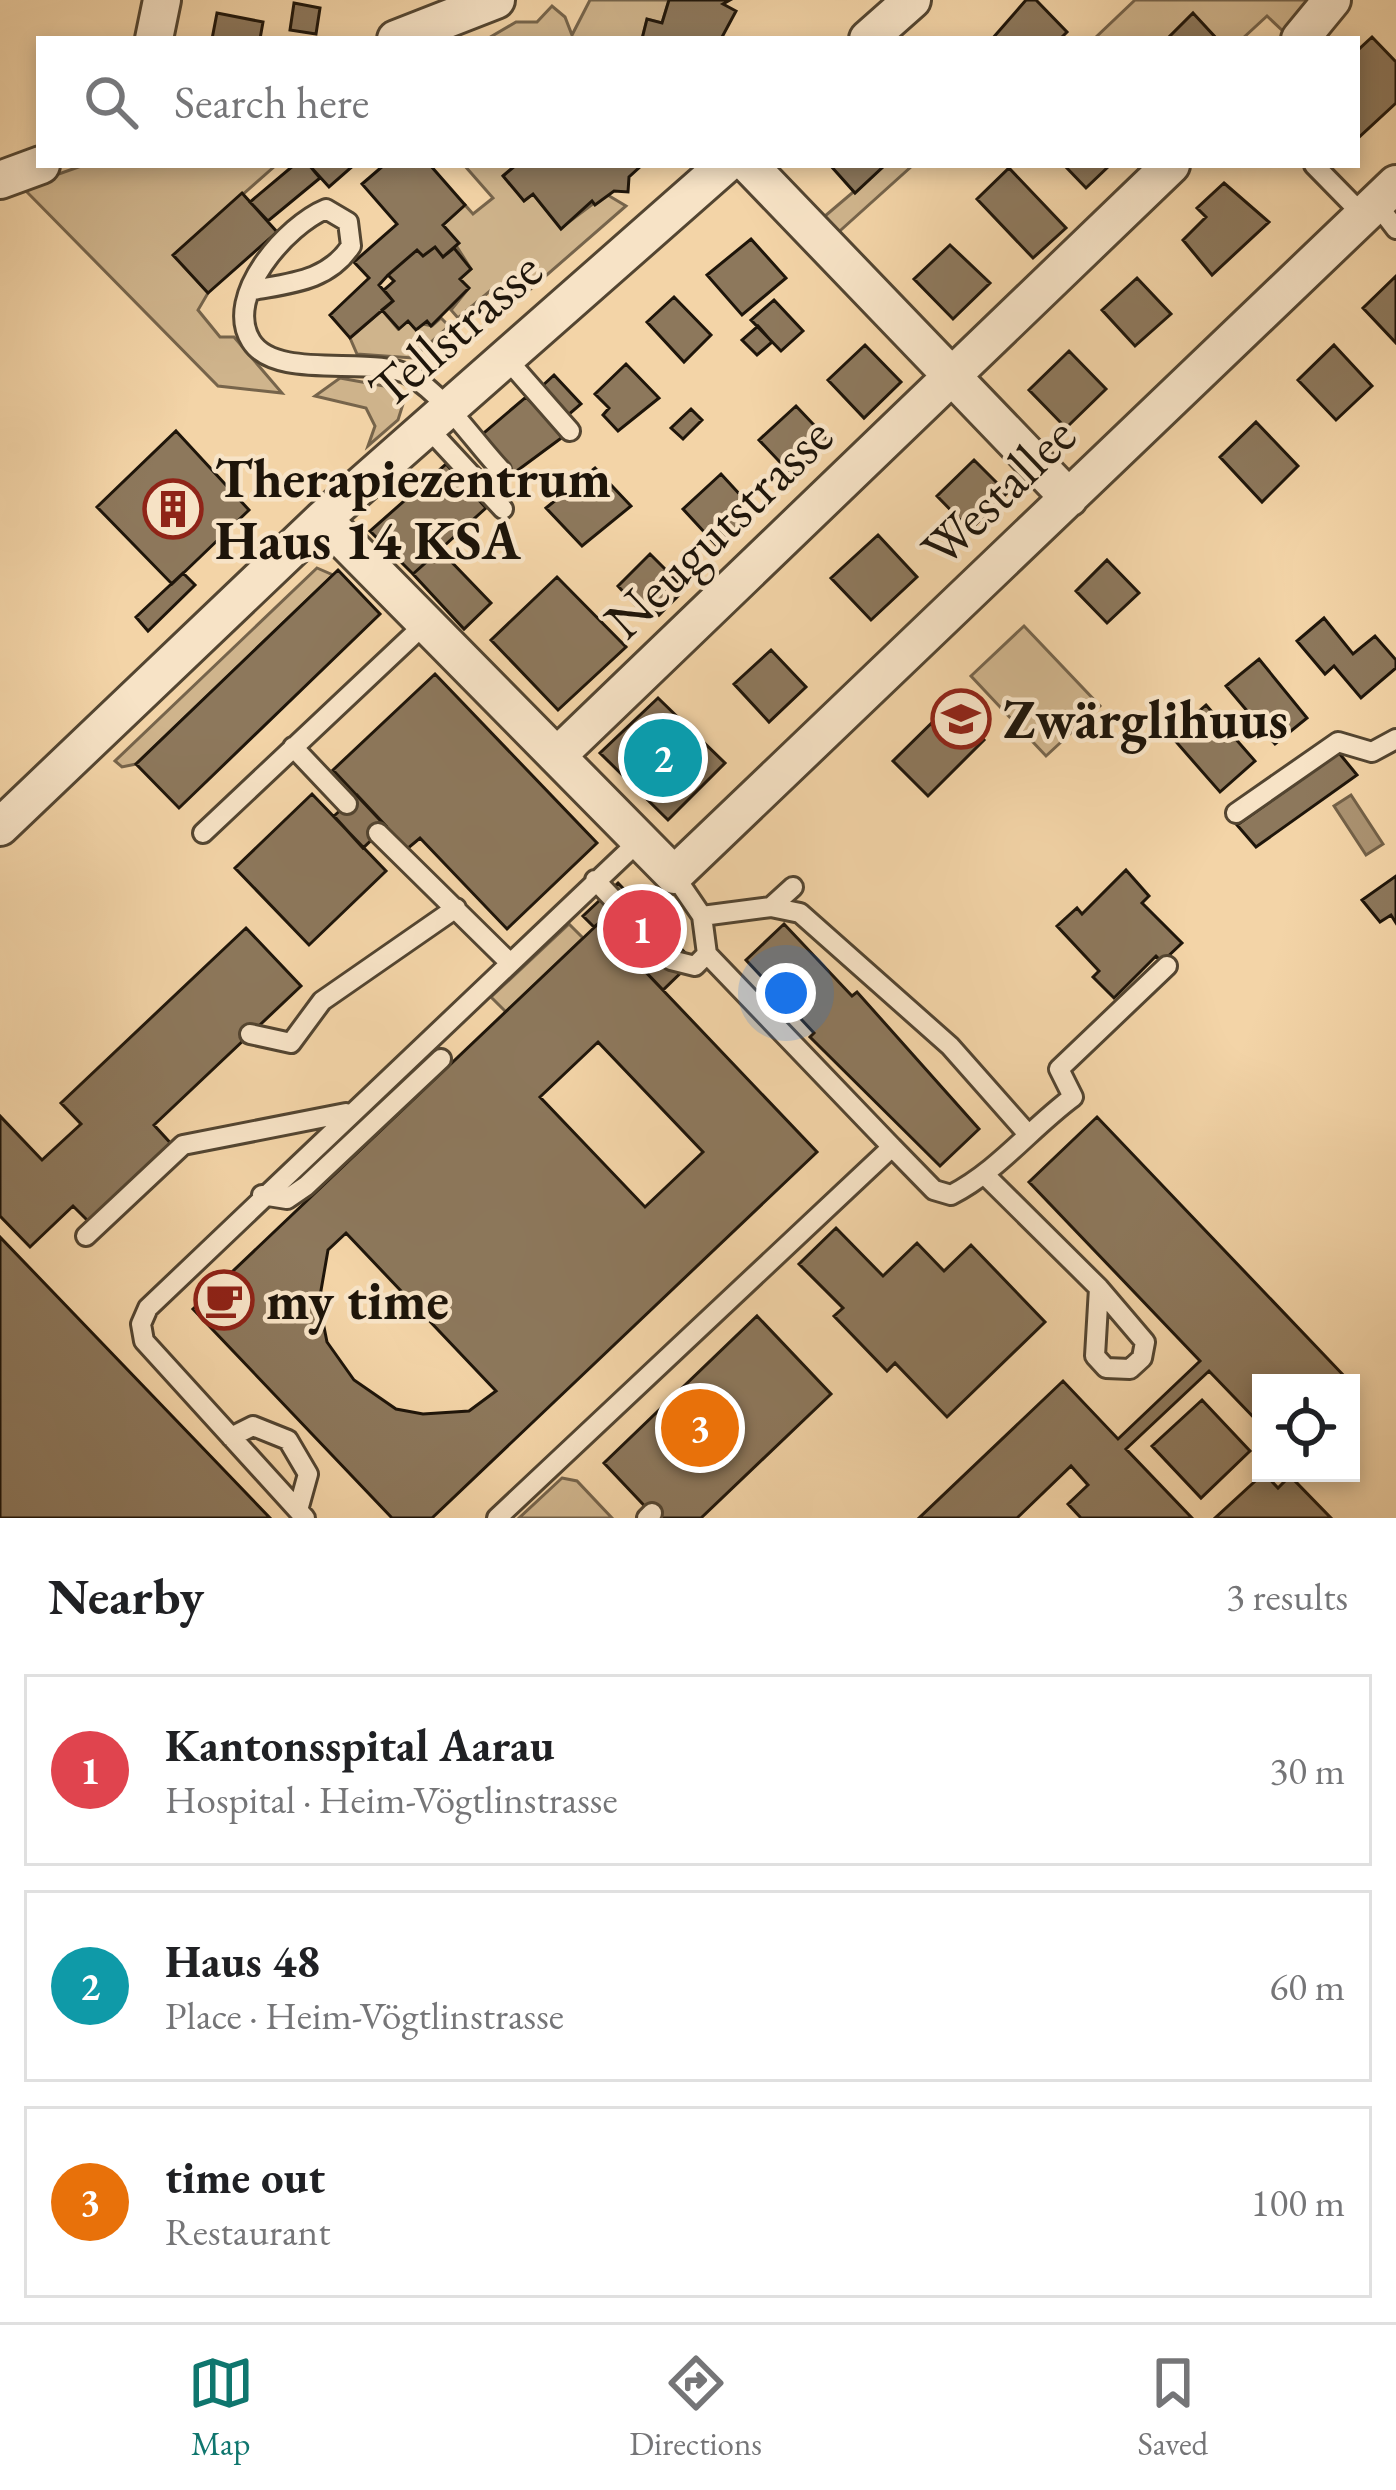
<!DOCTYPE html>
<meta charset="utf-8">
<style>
:root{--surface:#fff;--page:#f6f6f6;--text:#202124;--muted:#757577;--line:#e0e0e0;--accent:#0f766e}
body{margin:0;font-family:"EB Garamond",serif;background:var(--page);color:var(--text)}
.controls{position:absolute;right:36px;bottom:36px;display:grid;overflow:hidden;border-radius:0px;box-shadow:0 6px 18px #0003}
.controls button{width:108px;height:108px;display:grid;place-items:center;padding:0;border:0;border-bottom:3px solid var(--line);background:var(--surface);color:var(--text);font:60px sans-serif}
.you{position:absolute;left:786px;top:993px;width:42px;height:42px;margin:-30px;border:9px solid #fff;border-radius:50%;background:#1a73e8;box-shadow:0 0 0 18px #1a73e833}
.badge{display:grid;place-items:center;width:78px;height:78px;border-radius:50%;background:var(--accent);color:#fff;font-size:39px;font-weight:700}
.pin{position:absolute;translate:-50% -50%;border:6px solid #fff;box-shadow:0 3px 12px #0006}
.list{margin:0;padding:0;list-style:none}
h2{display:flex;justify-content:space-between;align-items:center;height:156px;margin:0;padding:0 48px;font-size:51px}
h2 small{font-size:39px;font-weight:400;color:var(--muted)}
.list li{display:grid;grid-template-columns:78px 1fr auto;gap:36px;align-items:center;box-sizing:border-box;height:192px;margin:0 24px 24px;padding:0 24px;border:3px solid var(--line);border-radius:0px}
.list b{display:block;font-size:45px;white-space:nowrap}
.list p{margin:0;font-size:39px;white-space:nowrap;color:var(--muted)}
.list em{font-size:39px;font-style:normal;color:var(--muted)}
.icon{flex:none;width:66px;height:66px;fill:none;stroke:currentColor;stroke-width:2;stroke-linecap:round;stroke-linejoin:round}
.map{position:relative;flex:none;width:1396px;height:1518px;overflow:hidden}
.search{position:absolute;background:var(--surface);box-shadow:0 6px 18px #0003;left:36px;right:36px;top:36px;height:132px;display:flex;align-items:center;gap:30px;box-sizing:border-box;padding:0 42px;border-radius:0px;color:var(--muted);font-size:45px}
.sheet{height:804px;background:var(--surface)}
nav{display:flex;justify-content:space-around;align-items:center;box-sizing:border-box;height:168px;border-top:3px solid var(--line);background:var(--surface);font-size:33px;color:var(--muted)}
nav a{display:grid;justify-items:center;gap:6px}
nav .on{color:var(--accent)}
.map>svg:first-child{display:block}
.green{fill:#cfb48c;stroke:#76644b;stroke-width:3}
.water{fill:#ab9372;stroke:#736148;stroke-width:3}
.building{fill:#8d785c;stroke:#1e150a;stroke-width:3;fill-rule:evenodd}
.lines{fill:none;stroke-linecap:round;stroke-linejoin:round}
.lane-casing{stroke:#534531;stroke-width:24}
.street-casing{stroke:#534531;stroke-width:42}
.lane{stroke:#f7e3c6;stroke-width:18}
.street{stroke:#f7e3c6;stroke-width:36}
.labels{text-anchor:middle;stroke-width:9;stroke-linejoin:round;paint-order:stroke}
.street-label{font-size:54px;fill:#1e150a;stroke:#f7e3c6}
.poi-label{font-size:54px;font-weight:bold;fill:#1e150a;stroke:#f7e3c6;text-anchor:start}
</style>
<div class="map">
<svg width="1396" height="1518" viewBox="0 0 1396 1518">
<rect width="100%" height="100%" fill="#f3d4a7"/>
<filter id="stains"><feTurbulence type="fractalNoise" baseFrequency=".00167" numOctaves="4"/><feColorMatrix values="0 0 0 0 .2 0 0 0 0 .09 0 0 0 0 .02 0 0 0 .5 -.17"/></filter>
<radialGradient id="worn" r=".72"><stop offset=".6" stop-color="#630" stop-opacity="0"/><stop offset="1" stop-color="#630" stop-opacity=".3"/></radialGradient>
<path class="green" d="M590 0H669L662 23 647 19 642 39H487L516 22H537L552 6 565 17 572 35Z
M1135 0H1306L1307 2 1284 32 1267 16 1242 39H1217L1193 14 1167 39H1094Z
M84 165H276L174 255 208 293 198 310 220 337H234L282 393 218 386 22 187Z
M464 165H516L504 175 524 201 533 194 561 228 606 194 626 206 518 300 490 291 458 318 451 310 468 289 460 279 471 269 443 225 465 205 473 214 493 198Z
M885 165H913L832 238 820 225 825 216Z
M382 310 398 329 408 321 432 326 441 318 449 326 413 358 357 354 350 338Z
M340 378 384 386 403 404 398 420 368 446 375 426 366 408 315 396Z
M317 568 333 575 136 764 122 767 115 761Z
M1024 626 1100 706 1046 756 971 676Z
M569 924 583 938 506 1012 491 997Z
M562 1478 577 1481 612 1518H519Z"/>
<path class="water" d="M1351 795 1383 844 1366 855 1334 806Z"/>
<path class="building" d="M669 0H730L723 4 736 11 721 39H642L647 19 662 23Z
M1026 0H1036L1067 32 1060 39H992Z
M294 3 320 8 316 34 290 30Z
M217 13 263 22 260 39H212Z
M1193 13 1217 39H1167Z
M1372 37 1396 62V103L1357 139V51Z
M294 165H309L320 178 268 221 250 202Z
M309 165H354L329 187Z
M384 165H430L465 205 443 225 459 243 443 257 435 247 423 256 417 250 388 275 379 285 393 301 350 338 330 315 369 278 354 262 397 224 362 184Z
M516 165 540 166 642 165 629 177 628 192 614 191 595 205 592 201 561 229 533 194 524 201 503 176Z
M830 165H885L855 193Z
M1064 165H1110L1086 188Z
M1009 168 1066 228 1033 258 977 199Z
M1224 183 1269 222 1212 275 1183 240 1206 217 1197 208Z
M242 193 277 232 208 293 173 255Z
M751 239 786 278 742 315 707 275Z
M950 245 990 283 953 319 914 279Z
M435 247 443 257 454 248 471 269 460 279 469 288 431 326 427 321 416 330 408 321 399 329 382 310 393 301 384 290 394 281 388 275 417 250 423 256Z
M1396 276V343L1363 308Z
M1137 278 1171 314 1135 346 1102 310Z
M674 297 711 335 684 362 647 322Z
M774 300 803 331 781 351 751 320Z
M758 326 772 342 757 355 742 340Z
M865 345 901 382 864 418 828 380Z
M1334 345 1372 386 1336 420 1298 380Z
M1069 351 1106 389 1066 428 1029 390Z
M626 364 659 398 618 431 603 415 609 408 595 394Z
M554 375 581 404 567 416 540 388Z
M526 397 564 436 514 473 479 437Z
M796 406 831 443 794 477 759 440Z
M691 409 702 420 683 439 671 428Z
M1256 422 1298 466 1262 502 1220 457Z
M176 431 249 510 172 584 97 507Z
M974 460 1007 493 970 530 937 496Z
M446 464 486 508 413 574 370 531Z
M595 468 631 506 582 546 546 508Z
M721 474 755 511 717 546 683 509Z
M878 535 917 577 871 620 831 578Z
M440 550 491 603 464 629 413 574Z
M650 554 680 584 673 591 678 596 659 615 649 604 641 611 618 586Z
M1107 560 1139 593 1107 623 1076 591Z
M338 570 380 614 179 808 136 764Z
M183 573 195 585 148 631 136 617Z
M557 577 626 647 558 710 491 640Z
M1324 618 1353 654 1375 636 1396 660V668L1361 698 1334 666 1325 674 1297 641Z
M771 650 806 687 769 722 734 684Z
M1259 659 1307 718 1275 744 1226 686Z
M435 674 597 843 507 929 420 838 407 849 333 770Z
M658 698 725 763 668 820 600 753Z
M950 705 984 740 928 796 893 761Z
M1206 705 1255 761 1220 792 1171 736Z
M1339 753 1357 775 1256 847 1237 825Z
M312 794 386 871 309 945 235 868Z
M357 795 386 826 363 848 334 816Z
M1126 870 1149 896 1142 903 1182 943 1162 962 1156 956 1114 998 1093 977 1099 971 1057 926 1077 908 1082 914Z
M1396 876V923L1391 915 1380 922 1362 900Z
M618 883 693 961 663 990 599 923 594 927 583 916Z
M599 923 817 1152 432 1518H392L193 1309ZM598 1042 703 1152 645 1207 540 1097ZM346 1233 496 1391 469 1411 423 1414 396 1409 354 1380 327 1342 319 1302 328 1250Z
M784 924 852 996 857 992 979 1129 940 1166 810 1037 814 1033 746 960Z
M246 928 301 986 154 1125 175 1148 93 1226 73 1206 30 1247 0 1216V1116L42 1160 81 1124 61 1103Z
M1097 1117 1348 1380 1261 1383V1425L1209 1371 1126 1449 1192 1518H1081L1068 1504 1088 1485 1071 1466 1017 1518H919L1063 1381 1118 1439 1200 1361 1029 1182Z
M836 1228 883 1276 917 1243 944 1271 971 1245 1045 1322 947 1417 895 1363 887 1371 834 1316 843 1308 799 1264Z
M0 1237 270 1518H0Z
M757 1316 831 1394 701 1518H656L604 1463Z
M1202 1400 1250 1451 1201 1498 1152 1446Z
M1264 1473 1278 1488 1290 1476 1331 1518H1215Z"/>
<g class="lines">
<defs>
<path id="lane" d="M1314 165 1363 215
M1376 203 1396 229
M253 290C291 283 328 281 351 246L348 222 326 209C287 225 223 296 251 341 276 382 374 354 411 376 446 398 473 440 501 470
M505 357 570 431
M426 426 503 509
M293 747 347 804
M1236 813 1338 742 1372 752 1396 739
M203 833 427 622
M378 833 508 961
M595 880 671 960 695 966 707 954
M771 907 793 887
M702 916 771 907 800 913 950 1046 1027 1133
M250 1034 291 1043 322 1001 456 908
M892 1147 934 1190 951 1195C998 1171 1031 1128 1073 1097L1059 1069 1167 966
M986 1176 1099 1288 1095 1356 1106 1368 1130 1369 1142 1358 1145 1342 1099 1288
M262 1195 287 1199 306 1186 441 1059
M86 1236 183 1145 346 1113
M231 1437 253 1426 288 1440 308 1474 298 1510
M305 1518 144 1341 141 1324 148 1308 639 841
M497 1518 892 1147 707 954 702 916 674 875
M647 1518 652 1513"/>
<path id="street" d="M154 39 162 0
M396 39 496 0
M868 39 912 0
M1300 39 1332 0
M749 165 1069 498
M0 180 41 165
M323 519 674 875 1396 184
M559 754 1171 165
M0 827 323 519 725 165"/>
</defs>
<use href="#lane" class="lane-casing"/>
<use href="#street" class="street-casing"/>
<use href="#lane" class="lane"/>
<use href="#street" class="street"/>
</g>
<defs>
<symbol id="building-ring" viewBox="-11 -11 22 22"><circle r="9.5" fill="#f7e3c6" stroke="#8f2418" stroke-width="1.5"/><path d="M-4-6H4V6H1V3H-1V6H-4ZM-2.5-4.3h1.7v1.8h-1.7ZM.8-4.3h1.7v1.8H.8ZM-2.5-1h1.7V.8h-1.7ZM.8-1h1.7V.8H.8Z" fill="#8f2418"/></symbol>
<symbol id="school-ring" viewBox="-11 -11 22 22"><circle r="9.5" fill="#f7e3c6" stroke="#8f2418" stroke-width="1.5"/><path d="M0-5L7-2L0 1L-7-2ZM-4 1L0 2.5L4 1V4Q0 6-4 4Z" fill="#8f2418"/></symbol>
<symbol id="cafe-ring" viewBox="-11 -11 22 22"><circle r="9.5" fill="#f7e3c6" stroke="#8f2418" stroke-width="1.5"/><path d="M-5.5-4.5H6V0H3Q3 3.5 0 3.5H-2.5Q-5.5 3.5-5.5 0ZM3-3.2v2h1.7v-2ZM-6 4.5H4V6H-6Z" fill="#8f2418"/></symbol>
</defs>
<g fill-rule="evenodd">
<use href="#building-ring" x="140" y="476" width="66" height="66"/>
<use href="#school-ring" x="928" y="686" width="66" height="66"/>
<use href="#cafe-ring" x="191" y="1267" width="66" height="66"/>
</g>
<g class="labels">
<g class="street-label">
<text transform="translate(455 329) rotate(-41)" y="19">Tellstrasse</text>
<text transform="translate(998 491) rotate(-44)" y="19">Westallee</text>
<text transform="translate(718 527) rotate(-44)" y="19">Neugutstrasse</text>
</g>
<g class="poi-label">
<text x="215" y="497">Therapiezentrum<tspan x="215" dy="62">Haus 14 KSA</tspan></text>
<text x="1003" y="738">Zwärglihuus</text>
<text x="266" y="1319">my time</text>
</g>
</g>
<rect width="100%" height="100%" filter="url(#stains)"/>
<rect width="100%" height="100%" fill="url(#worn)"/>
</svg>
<div class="controls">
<button><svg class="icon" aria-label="locate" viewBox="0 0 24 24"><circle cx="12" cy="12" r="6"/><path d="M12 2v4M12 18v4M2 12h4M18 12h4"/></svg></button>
</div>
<div class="you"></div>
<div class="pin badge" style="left:642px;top:929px;background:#e0444e">1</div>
<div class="pin badge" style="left:663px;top:758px;background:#0f9aa8">2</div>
<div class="pin badge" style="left:700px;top:1428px;background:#e8710a">3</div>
<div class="search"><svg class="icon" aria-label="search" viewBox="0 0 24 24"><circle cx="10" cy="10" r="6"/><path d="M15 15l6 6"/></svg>Search here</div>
</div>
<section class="sheet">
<h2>Nearby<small>3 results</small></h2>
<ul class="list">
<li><span class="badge" style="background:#e0444e">1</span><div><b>Kantonsspital Aarau</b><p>Hospital · Heim-Vögtlinstrasse</p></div><em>30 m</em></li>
<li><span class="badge" style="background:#0f9aa8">2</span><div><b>Haus 48</b><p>Place · Heim-Vögtlinstrasse</p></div><em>60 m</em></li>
<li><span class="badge" style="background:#e8710a">3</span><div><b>time out</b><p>Restaurant</p></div><em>100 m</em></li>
</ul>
</section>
<nav>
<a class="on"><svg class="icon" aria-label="map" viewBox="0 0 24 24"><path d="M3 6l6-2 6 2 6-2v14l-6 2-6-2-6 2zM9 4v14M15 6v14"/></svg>Map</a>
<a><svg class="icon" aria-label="directions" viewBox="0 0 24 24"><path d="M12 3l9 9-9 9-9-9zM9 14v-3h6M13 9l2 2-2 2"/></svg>Directions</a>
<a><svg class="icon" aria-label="saved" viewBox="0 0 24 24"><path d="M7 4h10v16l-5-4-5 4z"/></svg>Saved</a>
</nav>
